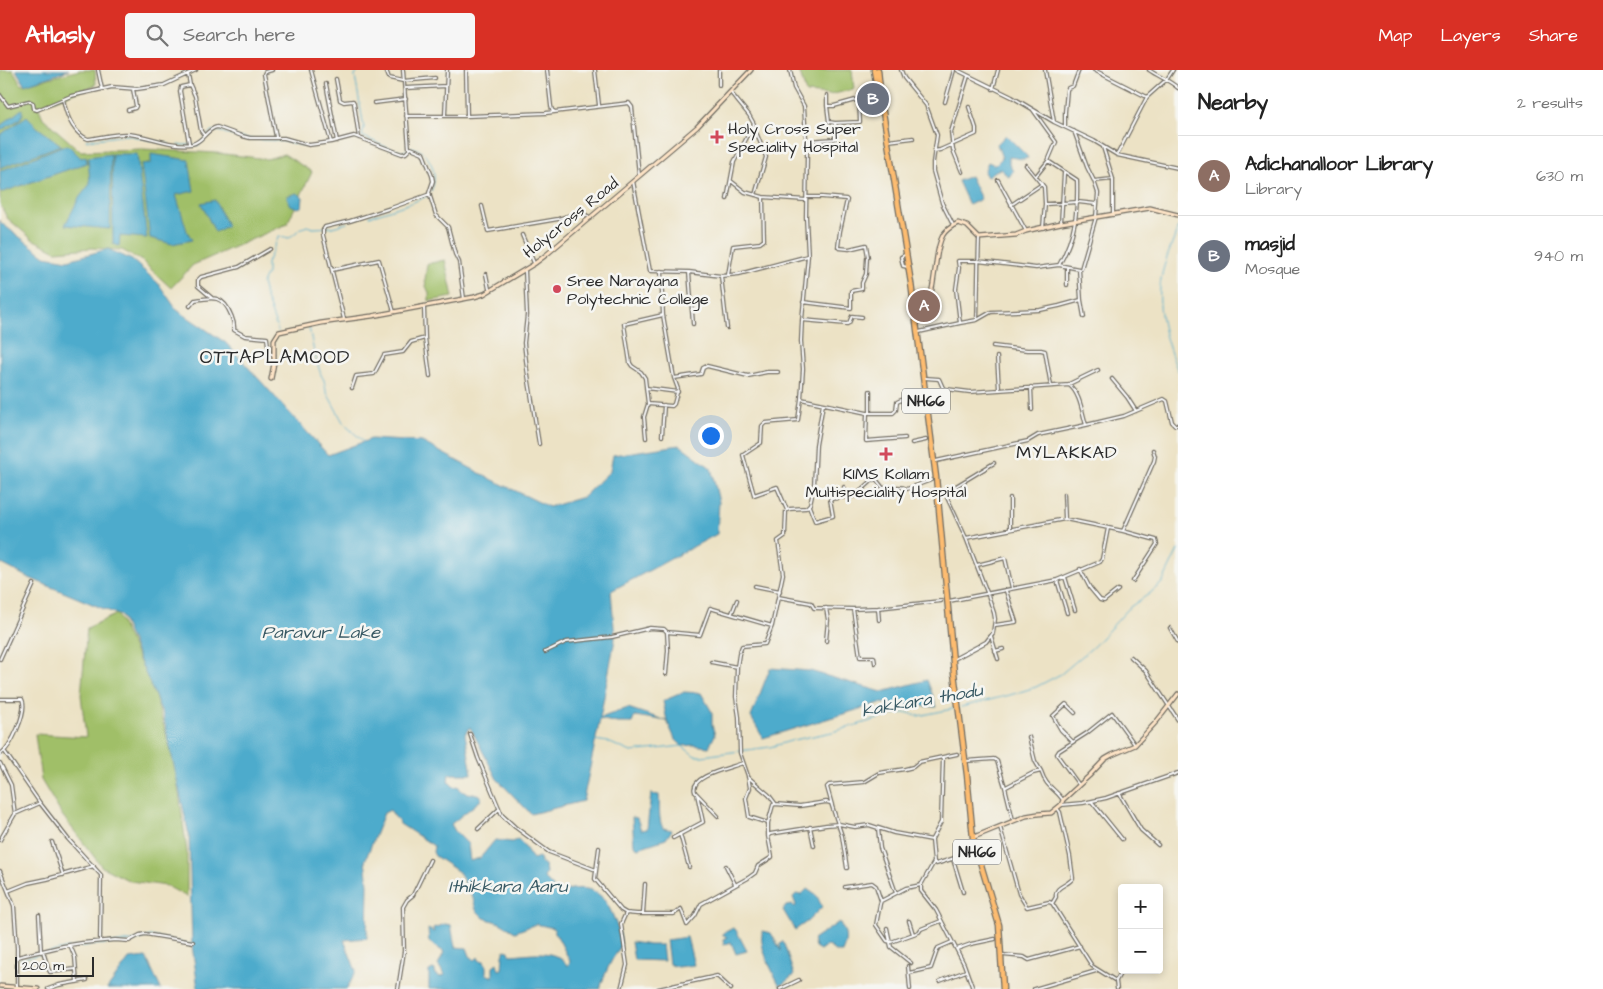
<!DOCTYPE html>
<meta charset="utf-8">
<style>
:root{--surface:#fff;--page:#f6f6f6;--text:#222;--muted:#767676;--line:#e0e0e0;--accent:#d93025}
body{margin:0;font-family:"Architects Daughter",sans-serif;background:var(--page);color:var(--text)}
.controls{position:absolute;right:15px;bottom:15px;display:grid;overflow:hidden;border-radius:5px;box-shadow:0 2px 8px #0003}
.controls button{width:45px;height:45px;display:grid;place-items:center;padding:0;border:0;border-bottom:1px solid var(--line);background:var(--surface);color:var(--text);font:25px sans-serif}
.scale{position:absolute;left:15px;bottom:12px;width:79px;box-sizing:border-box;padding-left:5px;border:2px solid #2b2b2b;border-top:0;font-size:14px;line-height:18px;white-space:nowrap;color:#2b2b2b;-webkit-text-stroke:4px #f6f6f2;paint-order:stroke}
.you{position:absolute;left:710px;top:365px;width:18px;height:18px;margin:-12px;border:4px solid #fff;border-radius:50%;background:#1a73e8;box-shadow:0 0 0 8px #1a73e833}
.badge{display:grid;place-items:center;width:32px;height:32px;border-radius:50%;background:var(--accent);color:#fff;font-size:16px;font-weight:700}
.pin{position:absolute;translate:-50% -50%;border:2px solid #fff;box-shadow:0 1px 5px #0006}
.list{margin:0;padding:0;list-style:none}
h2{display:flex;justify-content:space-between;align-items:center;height:65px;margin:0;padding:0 20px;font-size:21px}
h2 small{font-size:16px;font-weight:400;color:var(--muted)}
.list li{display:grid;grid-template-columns:32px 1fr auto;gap:15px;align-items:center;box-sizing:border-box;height:80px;padding:0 20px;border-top:1px solid var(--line)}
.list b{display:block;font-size:19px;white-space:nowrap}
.list p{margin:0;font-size:16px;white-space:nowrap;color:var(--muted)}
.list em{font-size:16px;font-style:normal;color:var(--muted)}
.icon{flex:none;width:28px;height:28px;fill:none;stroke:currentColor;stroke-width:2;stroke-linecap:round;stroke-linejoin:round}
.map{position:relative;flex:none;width:1178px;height:919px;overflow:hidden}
header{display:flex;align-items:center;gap:30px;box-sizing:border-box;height:70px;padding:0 25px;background:var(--accent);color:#fff}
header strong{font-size:24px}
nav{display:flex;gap:28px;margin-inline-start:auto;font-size:18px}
.search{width:350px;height:45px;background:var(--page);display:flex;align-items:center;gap:12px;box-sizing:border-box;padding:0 18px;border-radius:5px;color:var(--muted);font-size:19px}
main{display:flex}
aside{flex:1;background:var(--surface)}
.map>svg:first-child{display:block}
.green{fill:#a0bf67;stroke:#667549}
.water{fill:#4eabcc;stroke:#3c6b7c}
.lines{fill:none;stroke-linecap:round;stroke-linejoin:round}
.stream{stroke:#4eabcc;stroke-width:1}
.street-casing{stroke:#6f6b61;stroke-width:4.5}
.secondary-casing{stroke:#6f6b61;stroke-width:5.5}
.highway-casing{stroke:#6f6b61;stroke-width:7}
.street{stroke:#fff;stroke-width:2}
.secondary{stroke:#fee4c6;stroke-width:3}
.highway{stroke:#fdbc70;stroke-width:4.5}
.poi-dot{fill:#d1495b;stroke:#f6f6f2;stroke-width:2}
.labels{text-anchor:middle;stroke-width:5;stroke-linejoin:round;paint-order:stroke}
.shield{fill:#f6f6f2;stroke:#686867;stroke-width:1}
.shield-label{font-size:15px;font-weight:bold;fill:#2b2b2b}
.poi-label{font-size:16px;fill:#2b2b2b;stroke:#f6f6f2;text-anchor:start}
.street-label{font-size:16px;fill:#2b2b2b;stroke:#f6f6f2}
.neighbourhood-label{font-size:18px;letter-spacing:1px;fill:#2b2b2b;stroke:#f6f6f2}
.water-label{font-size:18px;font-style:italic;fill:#375863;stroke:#f6f6f2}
.quarter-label{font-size:19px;letter-spacing:1px;fill:#2b2b2b;stroke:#f6f6f2}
</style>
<header>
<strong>Atlasly</strong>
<div class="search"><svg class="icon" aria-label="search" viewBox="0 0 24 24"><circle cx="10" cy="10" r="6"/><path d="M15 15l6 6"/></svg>Search here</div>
<nav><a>Map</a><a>Layers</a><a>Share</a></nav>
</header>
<main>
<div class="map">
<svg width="1178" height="919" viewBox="0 0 1178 919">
<rect width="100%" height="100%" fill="#f6f6f2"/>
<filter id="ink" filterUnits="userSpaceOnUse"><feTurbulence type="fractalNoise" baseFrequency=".02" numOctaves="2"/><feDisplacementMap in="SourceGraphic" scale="10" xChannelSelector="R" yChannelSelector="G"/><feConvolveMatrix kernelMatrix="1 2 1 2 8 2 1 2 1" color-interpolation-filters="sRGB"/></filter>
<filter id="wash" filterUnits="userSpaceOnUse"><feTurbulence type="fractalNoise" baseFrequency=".0096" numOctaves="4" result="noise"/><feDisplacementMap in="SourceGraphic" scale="20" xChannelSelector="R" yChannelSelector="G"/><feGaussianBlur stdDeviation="1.12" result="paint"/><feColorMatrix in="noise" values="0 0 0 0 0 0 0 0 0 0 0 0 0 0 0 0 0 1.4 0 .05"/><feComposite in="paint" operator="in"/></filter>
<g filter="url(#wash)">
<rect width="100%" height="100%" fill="#ece2c5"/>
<path class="green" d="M0 0H13L22 15 80 0H95L96 15 38 36 43 48 80 81 142 79 216 83 267 89 284 84 312 102 287 154 193 195 171 218 142 191 122 180 92 178 56 181 32 169 7 148 0 134Z
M799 0H852L854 19 830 25 806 23Z
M445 190 453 227 429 231V223L426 216 425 210 427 194Z
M117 544 153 619 175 694 187 782V827L167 816 130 811 102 797 62 745 41 710 35 664 86 667 81 625 87 558Z"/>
<path class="water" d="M16 0H69L25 15Z
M22 39 23 44 20 49 0 61V56Z
M27 46 37 57 61 75 0 98V65Z
M1006 65 1026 85 1028 88 1023 89 1009 87V95L1013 101 1009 107 1000 99 993 102 987 107 984 102 988 92 995 95 1002 88 997 74Z
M62 76H69L81 88 86 86 87 93 0 123V101Z
M111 84 110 159 65 155 79 128 90 114 88 87Z
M112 84H137L147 168 120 166 119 176 113 174Z
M151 84 189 90 194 121 176 125 187 161 192 170 172 174 150 168 141 94 151 93Z
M970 106 981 129 969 135 958 111Z
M297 123 303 127 302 137 297 138 289 134 287 126Z
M215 130 227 156 215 162 201 133Z
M0 150 1 153 45 186 68 190 108 179 132 190 158 213 177 240 226 273 328 385 371 369 422 372 489 408 549 437 583 427 610 401 613 385 680 375 711 398 719 432 717 464 611 521 615 569 600 648 628 638 667 651 663 631 684 622 701 623 712 642V655L715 665 709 677 694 675 682 676 675 669 667 651 635 646 632 653H617L600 649 583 731 531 744 497 709 470 657 465 664 472 704H449L448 711 454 717 458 716C465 728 472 720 481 726V730L451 754 455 761 468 774 470 791 480 788 495 770 512 772 518 769C525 775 527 782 533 789L539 787 541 790 540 792 545 796 546 803 544 808 553 817 552 823H555C588 813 603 818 615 851 618 859 623 869 620 877 618 882 614 886 612 890 607 899 603 909 600 919H429V901L433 899 435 900V904L440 907 445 905 438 895 444 882 429 872 428 859 434 862 433 858 445 854 451 855 455 877 467 878 470 886 475 890 478 887 479 890 484 891 486 895V904L493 907V896L497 893 499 900 502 899 503 885 505 880 509 881 510 885C531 884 554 877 568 896L570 891 553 858 536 854 515 862 500 853 484 848 476 840 473 828 459 802 435 786 433 782 434 776 400 754 390 740 384 743 365 791 368 814 367 868 344 870 356 901 347 919H198L192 875 189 765 163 645 121 546 27 507 0 493Z
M770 598 810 601 882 622 927 610 937 637 880 633 763 668 751 647Z
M651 724 659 725C660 735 658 750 663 758L672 760 666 769 638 778 634 775 632 747 637 748 641 760 647 759Z
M807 819 817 826 822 837 808 851 795 860 783 840 786 836 793 835 795 837 796 835 793 827 796 824 801 825Z
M839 852C847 863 847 870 842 882H836L827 875 820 880 815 877 813 870Z
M733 858 736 860 747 881 736 884 731 872 724 875 723 869 727 867 722 864Z
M763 861 771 863 781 881 780 874 783 871 794 905 780 916C773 902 757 875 763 861Z
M687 867 694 895 677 897 669 894 666 870Z
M631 872 649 875H662L664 891 634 890Z
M146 887 161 919H107L129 889Z"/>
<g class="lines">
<path class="stream" d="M359 0 355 6 364 58 362 66 386 77 403 82 407 79
M86 70 127 65 169 74
M178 75H199L211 61C224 60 231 67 242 68 263 71 283 69 303 76
M411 77C429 79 440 105 431 121
M370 146 411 133 427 126
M1178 157C1173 174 1164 191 1161 209 1156 239 1166 274 1178 301
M309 257 314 282 321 305 324 310 326 321 344 354 364 372
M278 261 266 228 262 213 267 203V193L279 166 289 168 300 159 307 156 313 158 332 157 347 153
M961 637 1010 625 1036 617 1061 604 1094 576 1130 537 1149 524 1162 513 1178 480
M594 670 608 672 631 682 682 676 695 686H702L770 677 794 670 832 662 899 643H909L918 646 957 638
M73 877 135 871 150 866 193 875
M46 883 69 878
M20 889 42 884"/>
</g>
</g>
<g filter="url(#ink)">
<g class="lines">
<defs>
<path id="street" d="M98 0 102 19
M272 0 265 2 264 4 276 67
M311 0 331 72
M386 0 389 8 403 11 435 8
M403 0 409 79
M466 0 467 46
M547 0 551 36 552 40 555 42
M595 0 599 35
M719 0V15
M790 0 794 18 804 36 807 84 806 147 808 186 802 250 801 271 803 299 801 329 867 343H893L896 340 897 332 920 321
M901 0 904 8 926 35 937 65 933 92V101L942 133 953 155
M957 0 1012 27 1054 52 1094 71 1117 85 1178 98
M1045 0 1054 52
M1094 0 1147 27
M1149 0C1159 7 1169 10 1178 18
M188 4 190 15 181 17 180 21 189 73
M336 9 340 30 344 32 353 31 354 33 359 68
M326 14 337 71
M190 15 195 26 201 61 204 65
M406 18 446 16
M993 19 998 0
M0 25 8 36 29 31 33 33 34 39 37 40 71 26 112 17 137 19 164 15 196 0
M827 25V36H834L859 29
M63 29C66 44 72 63 88 69 99 68 116 63 127 64 148 65 170 77 192 74 203 72 206 59 217 57L242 66 250 68H284L309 75 331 72 354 66 402 84 406 83 411 78 423 83 432 106 433 111 429 123 436 145 448 157 455 184 459 192 464 229
M945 32 954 0
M374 33 406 29
M827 36 829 52 835 53
M128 40 135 38 136 36 133 19
M1033 40 1056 72 1048 91 1036 106
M445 45 447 0
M406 46H467L546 43 629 33 632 37 639 105
M754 57 766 87 755 125
M1065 57V42L1067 20 1068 18 1073 16 1079 0
M1074 61 1087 97 1094 111 1098 123 1096 147 1081 199
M807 71 835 69V53L860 52 859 29 874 24
M888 71 913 68
M1103 77 1113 109
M934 81 940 80 976 64V58L969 37
M1117 85 1147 27 1167 9 1173 0
M1048 91 1077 110C1078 142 1075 167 1059 195
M1026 95 1044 117 1045 134 1043 158
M962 102 953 80 951 62 968 6
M998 110 1026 161
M633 111 650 201 689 202 721 206
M731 111 745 122 763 127 806 130
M1094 111 1113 109V145
M727 129 734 92 754 54 749 45 731 23
M1046 134 1078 132 1096 134
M1011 135 1042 114
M482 136 488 161 558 149 581 142 591 148
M1061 153 1064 103
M522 165 534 193
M979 168C978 195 978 222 977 250L960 253 956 219 959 198 958 191H978L1036 198 1059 195 1079 199 1081 230 1084 247
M906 184 901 187 903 196 908 197
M332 200 379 190 394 242
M525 200 527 245 524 273 527 299 539 374
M689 202 693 254
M486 204 489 219
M728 205 733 176 760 173 764 170 763 127
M1067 215V198
M212 228 198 216V210L201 207 239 197 270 179
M803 232 851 238V221L862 219V213L866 204 867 188 868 187 866 175 849 179 839 178 838 177 840 161 847 130 846 129 822 127H807
M190 236 195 230C213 227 223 225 231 245 233 250 235 254 234 260L245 266 267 268 269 283 274 285
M424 237 425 268 430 306
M344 249 323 165V160L325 157 350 151 391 138 430 124
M802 250 847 254 849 253 852 246 862 247
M977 250 991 242 1040 240 1059 236 1081 230
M727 258 721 206 739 204 808 186
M919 262 960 253
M993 276 1027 280H1041L1045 281 1051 316
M997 287 999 319
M674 308 701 304 703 298 707 296 748 306 767 302H778
M925 308 939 309 943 318 946 319 970 322 1069 315C1080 323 1082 342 1086 355L1124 346 1164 329 1167 331 1172 352 1175 355H1178
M1112 309 1127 327 1136 341
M1069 314 1098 300
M1031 317 1032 340
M352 318 356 306 374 304 384 285 403 282 411 272 425 268
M646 318 678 322
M870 321V343
M648 334 672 336 674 334 678 319 674 308 663 245 661 201
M867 343 866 371 905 368
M662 366 664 335
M646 368 644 347 648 334 645 308 641 302 632 296 630 293 624 254 663 245
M912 373 926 370
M936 391 1028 371 1038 365 1086 355
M945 423 966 468 988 525 994 543 995 549 993 563 986 572 954 589
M1064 424 1065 449
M846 427 855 426 875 408 883 418C893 419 897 414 907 419L931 410
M938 427 994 393
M1010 428V459
M809 436 815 451 833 446 830 429 846 427 844 417
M787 440 777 417 754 425 743 385 761 373 762 356 765 353 798 350 801 329
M1123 461 1154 391 1155 386 1153 380
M966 468 1065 449 1123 461 1156 470 1157 474 1133 511
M977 495 1005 488 1012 518
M1080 499 1090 518 1100 530 1104 531 1118 520
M1065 507 1075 540
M1057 510 1067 543
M755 516 780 521
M778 527 811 533 814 538 853 539 878 538 941 531
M949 531 1057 510 1100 492 1102 489 1108 458
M878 538 879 550
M853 539 860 587H874L875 593
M732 543 737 530
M995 555 1016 552 1006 521
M1170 558 1178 572
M991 566 998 589
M826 571 828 550 826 538
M995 581 1003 579
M545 582 566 572 612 567 650 558 664 559 667 562 700 565 710 538 772 556
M1131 587 1146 601 1178 650
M0 589 34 514
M711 592 737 597
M666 604 668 580 667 562
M0 629H22C28 640 11 679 0 684
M470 664 478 688 502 745 515 757 549 782 596 800
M1073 672 1061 660 1053 646 1066 634 1075 643
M5 682 40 733 68 769 101 805 100 871
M966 691 994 689 997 691 1005 717 1013 750
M0 693 11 715 15 744 0 770
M1041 701C1047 719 1054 717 1063 730
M748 707 769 725 775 733
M1079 715 1058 686 1057 684 1059 681 1087 663 1112 643 1135 675
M1006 717 1033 703 1041 701 1035 691 1029 667
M1119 723 1141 760 1158 775
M1092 732 1122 769
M832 735 827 717 829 715 864 712 879 703 905 699 913 697 919 692 957 684
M1061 735 1083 733 1106 728 1178 703
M15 744 40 733
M718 746 695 722C689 706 730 698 743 693
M768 753 773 735 775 734 800 736 826 732 831 733 842 766 847 798
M810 757 814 776
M1000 757 1019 824 1027 837 1049 832 1052 833 1092 896 1116 911
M878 758 880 778 896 823
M478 759 498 740
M680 764 689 797
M768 765V753L749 747 746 728 750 718 748 706 740 683 739 647 736 627 737 597 739 584 742 576 765 574 772 556 783 504 778 471 785 466 786 441 789 439 806 438 810 434 814 416 816 375 823 334
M673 768 703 752 697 724
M932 769 941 752 943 687
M52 772 63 805
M599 778 595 809 621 840 626 843 637 844H674L681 839 687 855 695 846 701 834 748 808 755 803 758 796 772 787 768 766 770 764 826 755 839 754 855 757 869 755 894 763 932 770 934 792 936 794 961 786 972 780
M953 789 963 822
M934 792 921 815V821L936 840 964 894 973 919
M726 796 735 814
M0 801 14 836 17 878V919
M845 817 872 813 876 816 881 831
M8 821 28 813 47 809 94 796
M1053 832 1056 827C1054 816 1068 816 1073 808L1070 786 1060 742 1057 738
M643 844 645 814
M39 845 41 882
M909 851 913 864
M887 858 891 877 911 893
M891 872 887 871 876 855 880 834 881 831 906 818 921 815
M891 872 919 862 921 859 941 851
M70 875 75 887 77 912
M957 879 971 874 995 869
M43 881 48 898 50 902 76 899
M1003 885 1024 887 1029 890 1080 876
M17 887 63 876 82 873 115 870 129 871 140 865 145 864 193 872
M908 896 910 919
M909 903 931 898 938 878 952 872
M940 911 966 901
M48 919 59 915 87 910
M398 919 404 881 403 837 407 830 413 825 430 790
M621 919 627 895 621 854 626 843
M658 919 717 906 731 919
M780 919 799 910
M1034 919 1096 901
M1117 919 1116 911 1122 900"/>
<path id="secondary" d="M916 253 923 250C930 234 933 217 935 200 937 188 937 176 943 165 946 160 952 156 958 153L967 156 979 168 1016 165 1026 161 1061 153 1150 138 1178 145
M271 309 274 293V270L279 262 321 253 372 246 474 227 484 224 534 194 546 185 697 57 751 0
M974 767 1026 746 1038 744 1051 743 1061 735 1063 730 1089 706 1105 689 1112 685 1135 675 1157 651 1178 624
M0 916 38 919"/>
<path id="highway" d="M874 0 877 17
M878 0 881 30 911 213 936 407 954 603 967 705 973 768 999 855 1003 919"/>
</defs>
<use href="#street" class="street-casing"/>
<use href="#secondary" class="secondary-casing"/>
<use href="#highway" class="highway-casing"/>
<use href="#street" class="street"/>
<use href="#secondary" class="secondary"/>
<use href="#highway" class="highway"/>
</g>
</g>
<g class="poi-dot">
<path d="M714.5 59.5h5v5h5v5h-5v5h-5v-5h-5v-5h5z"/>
<circle cx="557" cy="219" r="5"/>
<path d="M883.5 376.5h5v5h5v5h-5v5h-5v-5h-5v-5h5z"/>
</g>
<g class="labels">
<g class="shield">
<rect x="902" y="318.5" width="48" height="25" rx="4"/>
<rect x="953" y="769.5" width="48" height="25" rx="4"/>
</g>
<g class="shield-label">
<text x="926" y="336">NH66</text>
<text x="977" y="787">NH66</text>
</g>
<g class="poi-label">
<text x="728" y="64">Holy Cross Super<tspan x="728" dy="18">Speciality Hospital</tspan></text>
<text x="567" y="216">Sree Narayana<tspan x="567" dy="18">Polytechnic College</tspan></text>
<text x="886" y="409" text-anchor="middle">KIMS Kollam<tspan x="886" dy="18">Multispeciality Hospital</tspan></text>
</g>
<g class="street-label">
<text transform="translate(570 147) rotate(-39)" y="6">Holycross Road</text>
</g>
<g class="neighbourhood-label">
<text x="1067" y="388">MYLAKKAD</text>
</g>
<g class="water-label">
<text x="321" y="568">Paravur Lake</text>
<text transform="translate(922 630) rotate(-10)" y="6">kakkara thodu</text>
<text x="508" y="822">Ithikkara Aaru</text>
</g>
<g class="quarter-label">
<text x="275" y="293">OTTAPLAMOOD</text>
</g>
</g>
</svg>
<div class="controls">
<button>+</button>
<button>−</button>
</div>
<div class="scale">200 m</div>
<div class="you"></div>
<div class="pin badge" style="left:924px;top:236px;background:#8d6e63">A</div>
<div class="pin badge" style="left:873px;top:29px;background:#6b7280">B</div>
</div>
<aside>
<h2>Nearby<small>2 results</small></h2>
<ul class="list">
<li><span class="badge" style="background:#8d6e63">A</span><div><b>Adichanalloor Library</b><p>Library</p></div><em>630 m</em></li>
<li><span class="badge" style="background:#6b7280">B</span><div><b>masjid</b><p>Mosque</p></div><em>940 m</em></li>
</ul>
</aside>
</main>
